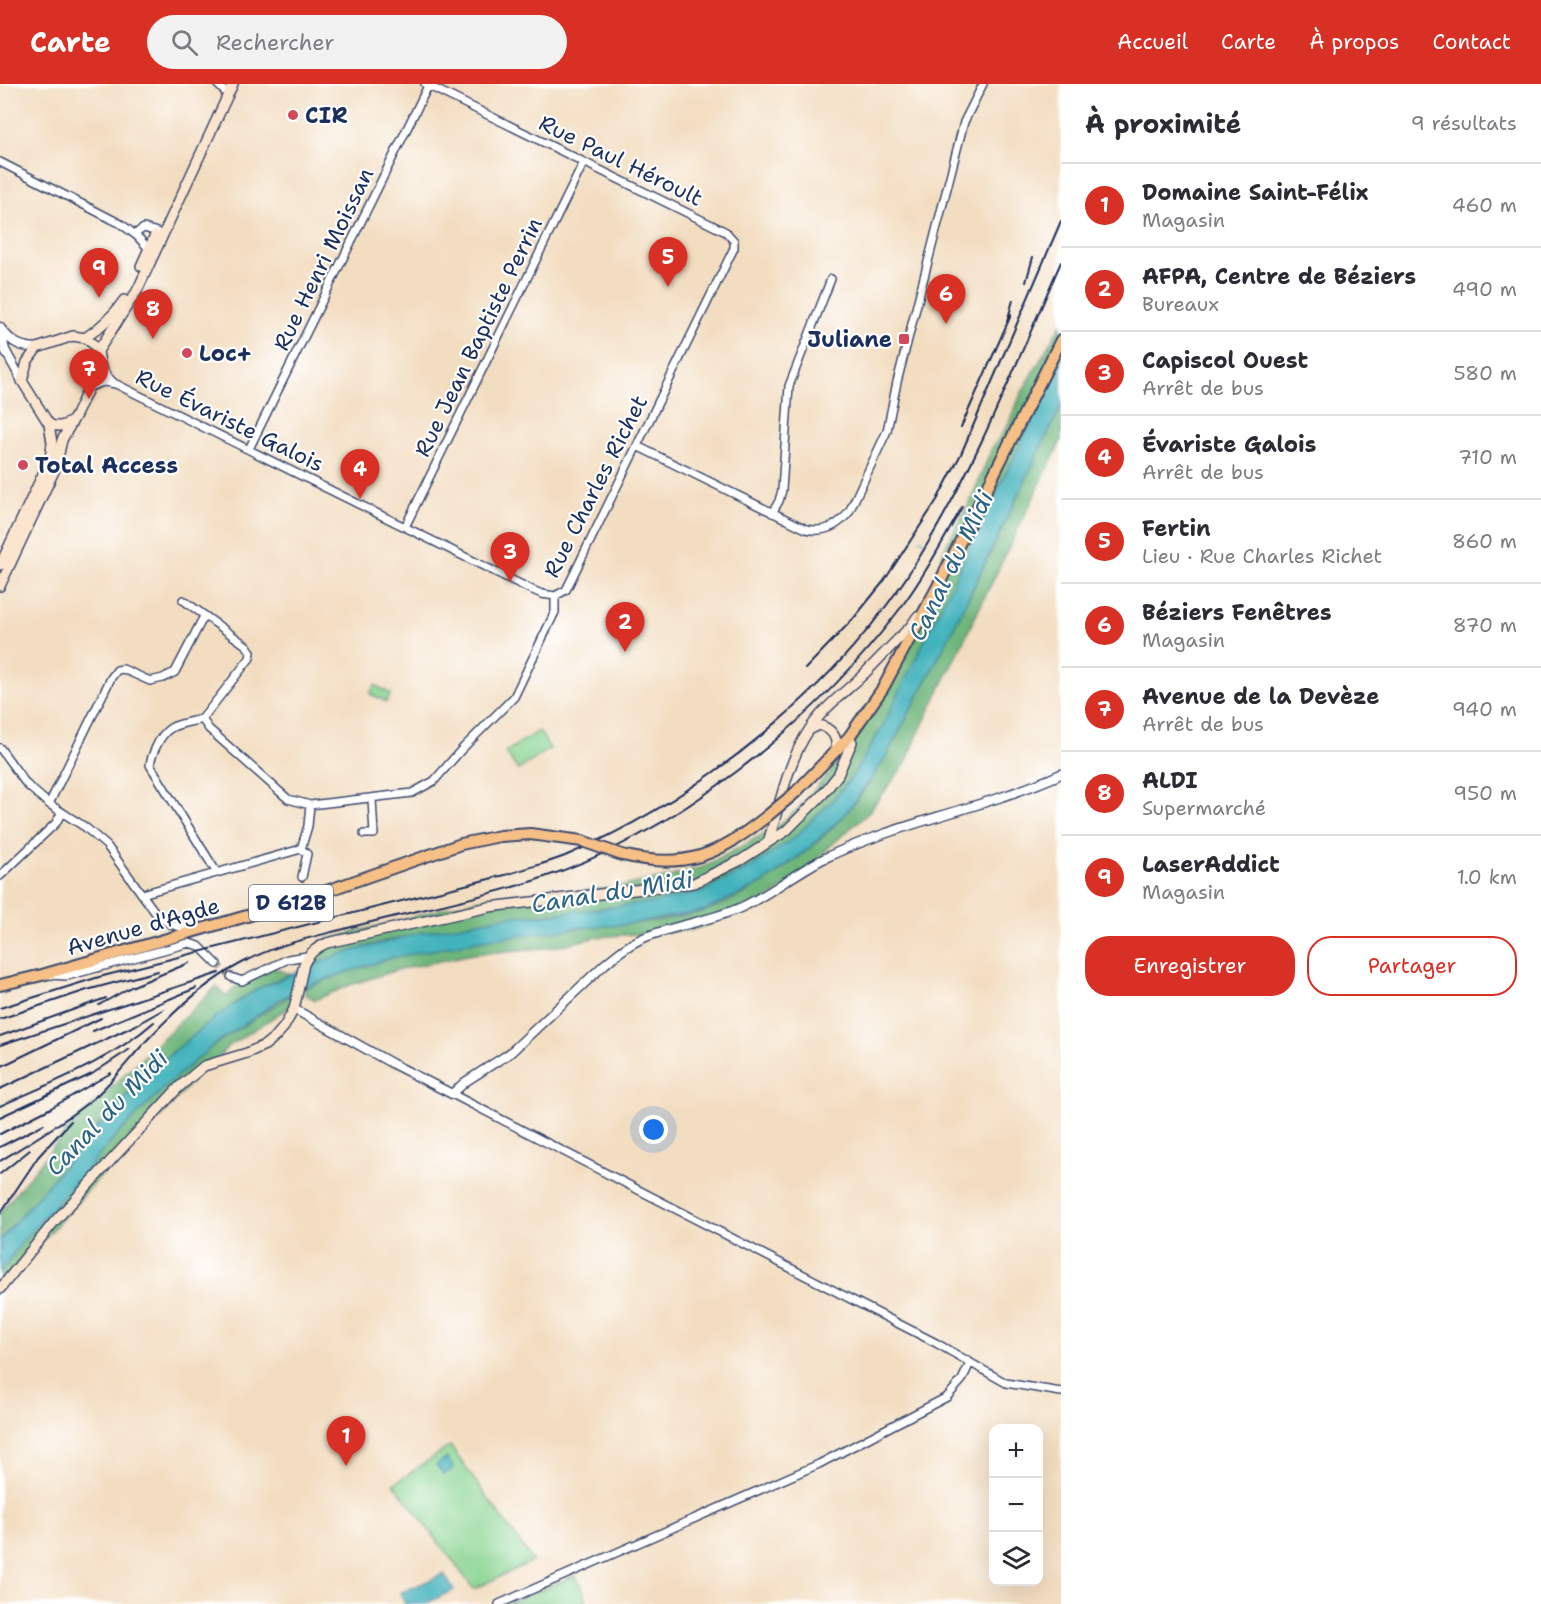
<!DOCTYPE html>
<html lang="fr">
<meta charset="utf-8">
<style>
:root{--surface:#fff;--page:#f2f2f3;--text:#2b2b33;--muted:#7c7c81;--line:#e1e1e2;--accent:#d93025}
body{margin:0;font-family:"Shantell Sans",sans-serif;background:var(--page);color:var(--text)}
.controls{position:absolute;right:18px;bottom:18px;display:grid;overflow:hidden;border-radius:12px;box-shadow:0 6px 24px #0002}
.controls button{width:54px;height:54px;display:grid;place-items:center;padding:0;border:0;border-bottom:2px solid var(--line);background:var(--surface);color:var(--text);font:30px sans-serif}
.you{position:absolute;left:654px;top:1046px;width:21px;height:21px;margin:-15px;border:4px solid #fff;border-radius:50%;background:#1a73e8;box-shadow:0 0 0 9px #1a73e833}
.badge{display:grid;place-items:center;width:39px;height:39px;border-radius:50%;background:var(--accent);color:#fff;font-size:20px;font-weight:700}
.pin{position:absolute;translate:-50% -50px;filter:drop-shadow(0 2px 3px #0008)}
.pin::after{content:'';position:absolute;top:32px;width:21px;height:18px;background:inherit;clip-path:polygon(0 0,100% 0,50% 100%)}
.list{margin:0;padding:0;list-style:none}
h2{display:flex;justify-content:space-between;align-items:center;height:78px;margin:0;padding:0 24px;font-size:26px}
h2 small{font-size:20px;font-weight:400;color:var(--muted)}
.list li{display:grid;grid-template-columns:39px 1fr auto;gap:18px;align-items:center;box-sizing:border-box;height:84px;padding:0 24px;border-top:2px solid var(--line)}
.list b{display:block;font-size:22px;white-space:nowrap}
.list p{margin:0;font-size:20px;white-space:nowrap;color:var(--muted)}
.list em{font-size:20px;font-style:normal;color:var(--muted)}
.actions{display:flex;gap:12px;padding:18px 24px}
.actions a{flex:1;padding:14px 0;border:2px solid var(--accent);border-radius:24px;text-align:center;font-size:21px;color:var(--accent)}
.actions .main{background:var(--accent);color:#fff}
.icon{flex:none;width:33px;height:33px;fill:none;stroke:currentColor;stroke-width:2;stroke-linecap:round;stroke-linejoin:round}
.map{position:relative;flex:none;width:1061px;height:1520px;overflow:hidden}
header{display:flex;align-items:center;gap:36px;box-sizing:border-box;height:84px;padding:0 30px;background:var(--accent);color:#fff}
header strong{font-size:28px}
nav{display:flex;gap:33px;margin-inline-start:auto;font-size:21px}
.search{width:420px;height:54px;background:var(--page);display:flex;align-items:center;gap:15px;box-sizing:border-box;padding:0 21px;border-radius:33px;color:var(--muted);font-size:22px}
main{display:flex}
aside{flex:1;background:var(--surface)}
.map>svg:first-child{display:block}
.green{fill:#89d490;stroke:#528277;stroke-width:1.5}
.forest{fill:#6eb67a;stroke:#44726c;stroke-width:1.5}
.water{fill:#42b2bc;stroke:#2e708d;stroke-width:1.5}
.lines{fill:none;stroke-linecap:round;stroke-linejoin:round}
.stream{stroke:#42b2bc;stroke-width:2}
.minor-tunnel{stroke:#c8baac;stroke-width:7;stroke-dasharray:7 3.5;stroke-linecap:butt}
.minor-casing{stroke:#3b496d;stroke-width:10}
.tertiary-casing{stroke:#3b496d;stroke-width:11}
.secondary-casing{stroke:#3b496d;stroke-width:12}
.primary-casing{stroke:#3b496d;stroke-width:14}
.minor{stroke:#fff;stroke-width:7}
.tertiary{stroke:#fff;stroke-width:8}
.secondary{stroke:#fbe5cf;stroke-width:9}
.primary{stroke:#f5bf86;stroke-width:10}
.rail{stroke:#1b2f5e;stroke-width:2}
.primary-bridge-casing{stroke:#3b496d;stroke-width:14;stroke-linecap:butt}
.primary-bridge{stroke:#f5bf86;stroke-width:10}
.poi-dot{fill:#d1495b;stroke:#fff;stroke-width:2}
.labels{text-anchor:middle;stroke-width:4.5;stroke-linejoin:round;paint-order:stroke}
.shield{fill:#fff;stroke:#5f6d8e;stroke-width:1.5}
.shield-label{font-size:21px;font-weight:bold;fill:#1b2f5e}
.poi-label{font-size:22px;font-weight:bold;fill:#1b2f5e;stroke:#fff;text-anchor:start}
.street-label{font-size:22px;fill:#1b2f5e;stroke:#fff}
.water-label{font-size:24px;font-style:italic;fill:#2b6384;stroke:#fff}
</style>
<header>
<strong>Carte</strong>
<div class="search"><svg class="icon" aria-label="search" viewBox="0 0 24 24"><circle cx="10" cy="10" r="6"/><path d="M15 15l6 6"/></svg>Rechercher</div>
<nav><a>Accueil</a><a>Carte</a><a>À propos</a><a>Contact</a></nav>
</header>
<main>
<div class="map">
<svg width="1061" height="1520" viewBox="0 0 1061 1520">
<rect width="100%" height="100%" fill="#fff"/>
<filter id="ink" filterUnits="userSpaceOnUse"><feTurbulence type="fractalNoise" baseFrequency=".0167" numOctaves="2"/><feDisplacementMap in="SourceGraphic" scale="12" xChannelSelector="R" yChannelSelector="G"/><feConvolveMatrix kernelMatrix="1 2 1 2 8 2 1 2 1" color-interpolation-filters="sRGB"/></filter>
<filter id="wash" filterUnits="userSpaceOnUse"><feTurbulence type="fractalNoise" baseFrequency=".008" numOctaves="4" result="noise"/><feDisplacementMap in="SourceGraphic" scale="24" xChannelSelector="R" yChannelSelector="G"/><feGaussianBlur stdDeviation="1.35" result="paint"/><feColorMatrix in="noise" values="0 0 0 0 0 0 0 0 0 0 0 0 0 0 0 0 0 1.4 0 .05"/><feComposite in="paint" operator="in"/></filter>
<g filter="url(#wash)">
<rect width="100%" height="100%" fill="#f3ddc0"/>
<path class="green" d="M375 601 391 610 386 618 370 610Z
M539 647 550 665 518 686 505 668Z
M450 1362 533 1477 474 1505 394 1400Z
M576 1491 588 1520H506Z"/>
<path class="forest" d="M1061 240V276L882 644 851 694 832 716 794 754 751 783 702 808 656 818 621 823 544 831 511 832 381 858 316 879 311 874 321 857 480 815 515 809 549 810 613 804 672 792 706 782 776 743 799 724 844 671 938 502V482L946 461 970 418 992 364 1007 343 1021 310Z
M1061 322V357L920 646 906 679 867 730 829 763 806 789 757 822 693 846 597 853 554 863 473 870 397 886 350 901 315 916 305 910V904C333 894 360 882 389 874 445 859 503 853 560 846 606 840 654 841 700 828 749 815 813 767 846 729 877 694 898 650 920 609 970 515 1015 418 1061 322Z
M272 883 290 890 257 905 238 917 175 966 153 985 125 1013 62 1084 0 1156V1129L67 1046 217 902 226 913 242 897Z
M294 909V925L283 927 227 963 216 977 199 989 163 1030 116 1075 0 1204V1188L24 1156 121 1047 169 999 215 960Z"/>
<path class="water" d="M1061 276V322L947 557 883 678 847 728 807 766 762 800 703 827 623 841 578 844 483 856 391 874 341 890 303 904 281 915 215 960 169 999 121 1047 24 1156 0 1188V1156L104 1036 153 985 217 932 257 905 338 871 419 849 511 832 544 831 656 818 702 808 751 783 794 754 832 717 851 694 882 644Z
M447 1374 454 1384 444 1391 436 1381Z
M444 1490 454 1506 425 1520H405L400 1509Z"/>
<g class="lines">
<path class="stream" d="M921 455 924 457"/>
</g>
</g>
<g filter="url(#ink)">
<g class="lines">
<path class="minor-tunnel" d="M217 880 231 893"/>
<defs>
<path id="minor" d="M217 0 224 7
M425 0 726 148 734 157V164L572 494 566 506 555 512
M0 78 121 140 137 152 149 165
M139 147 144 144 157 148
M100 279 107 292 114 299
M89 303 104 298 116 300 530 505 542 510 555 512
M637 362 806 445C824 449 838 442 849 428L887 347 897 298 964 38 983 0
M249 365 428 2
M772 429 779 417 782 406 789 302 831 195
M405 443 584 78
M183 516 247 562 251 568 250 574 202 635
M202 635 209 645 288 715 310 721 412 709 434 697 461 666 514 613 555 528V512
M202 635C178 641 167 639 156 663 153 669 151 674 150 681L217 789
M0 664 27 701 49 720 85 743 107 762 157 831 170 840 192 846
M49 720 111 594 117 586 123 585 150 597 163 594 175 588 204 532
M364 750H374L372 715
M301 765 307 770 302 793
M0 792 56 739 62 728
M142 810 301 765 308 742 310 721
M49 891 67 892 189 859 199 862 217 880
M231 893 242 897 288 875 307 872
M452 1010 936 1259 1006 1299 1061 1308
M499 1520 819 1380 947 1313 962 1296 970 1279"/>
<path id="tertiary" d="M0 243 5 266 22 297
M2 246C13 260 21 263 37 264
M294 925 393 980 452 1010 465 998 510 969 605 880C619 868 633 857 651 851 681 840 713 836 742 823 770 810 794 790 821 776 897 738 984 725 1061 690"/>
<path id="secondary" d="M141 182 155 151
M85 254C100 244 114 231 124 216
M98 267 137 207 233 0
M0 481 50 375 52 359 49 340
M0 502 56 383 62 356 76 331 100 279 98 267 93 260 85 254 73 252 37 264 27 278 22 297 49 340C58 344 63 342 72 337
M811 645 819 641C832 645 838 653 836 667
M768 758C780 721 787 679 809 646 823 624 844 609 863 591 879 575 895 558 911 542L917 533
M0 1205 54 1138 179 1003 204 982 247 969 265 961 276 952 284 943 294 925 304 880C309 869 316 864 327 859L489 823 694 799 741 776 786 747 823 710 838 691 852 658 849 653"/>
<path id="primary" d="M796 708 849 653 883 604 938 502 1061 256
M622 771C686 786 716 772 766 733
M0 901 42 891 292 819 461 760 500 752 530 750 582 757"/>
</defs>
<use href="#minor" class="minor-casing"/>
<use href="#tertiary" class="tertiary-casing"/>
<use href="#secondary" class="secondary-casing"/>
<use href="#primary" class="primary-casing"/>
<use href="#minor" class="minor"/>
<use href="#tertiary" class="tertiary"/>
<use href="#secondary" class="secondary"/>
<use href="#primary" class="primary"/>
<path class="rail" d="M1026 198 1033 173
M1007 238 1013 216
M961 343 1011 231
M805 585 854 534 884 497 937 416 961 370 1061 137
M99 921 131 903 189 879
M0 924 99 893 509 790C527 784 547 779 565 772 703 713 841 602 920 472 977 380 1017 277 1061 178
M0 935 87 906 158 887
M93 947 196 904
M0 952 106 914
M0 961 219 889
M0 983 101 934
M0 1005 136 941 164 925
M0 1022C53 998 110 977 154 938
M0 1033 92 990 130 965
M0 1050 51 1024 111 989
M0 1063 44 1040
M0 1077C32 1057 66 1037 95 1013 114 996 130 974 148 955 177 924 213 892 252 874 280 860 313 853 344 845 408 828 474 816 536 796 675 751 812 641 899 526 923 494 942 459 962 423
M0 1090 30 1066
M0 1130 38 1073 71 1037"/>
<defs>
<path id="primary-bridge" d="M766 733 796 708
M582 757 622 771"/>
</defs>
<use href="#primary-bridge" class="primary-bridge-casing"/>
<use href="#primary-bridge" class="primary-bridge"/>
</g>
</g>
<g class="poi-dot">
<circle cx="293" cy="31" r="6"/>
<rect x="898" y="249" width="12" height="12" rx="3"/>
<circle cx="187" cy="269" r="6"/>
<circle cx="23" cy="381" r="6"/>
</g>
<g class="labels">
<rect class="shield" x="249" y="801" width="84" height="36" rx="4.5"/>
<g class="shield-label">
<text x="291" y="826">D 612B</text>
</g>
<g class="poi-label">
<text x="305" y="39">CIR</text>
<text x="892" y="263" text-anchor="end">Juliane</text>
<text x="199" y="277">Loc+</text>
<text x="35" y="389">Total Access</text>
</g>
<g class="street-label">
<text transform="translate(621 76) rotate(26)" y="8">Rue Paul Héroult</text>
<text transform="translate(323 175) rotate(-64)" y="8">Rue Henri Moissan</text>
<text transform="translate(478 253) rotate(-64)" y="8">Rue Jean Baptiste Perrin</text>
<text transform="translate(230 336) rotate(26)" y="8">Rue Évariste Galois</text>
<text transform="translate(595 402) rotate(-63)" y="8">Rue Charles Richet</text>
<text transform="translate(143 842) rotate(-16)" y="8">Avenue d'Agde</text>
</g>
<g class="water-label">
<text transform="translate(951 482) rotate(-64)" y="8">Canal du Midi</text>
<text transform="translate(612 808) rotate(-9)" y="8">Canal du Midi</text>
<text transform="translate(107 1029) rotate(-46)" y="8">Canal du Midi</text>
</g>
</g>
</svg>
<div class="controls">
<button>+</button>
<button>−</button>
<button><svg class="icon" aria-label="layers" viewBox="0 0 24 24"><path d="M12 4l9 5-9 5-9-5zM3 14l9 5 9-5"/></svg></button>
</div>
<div class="you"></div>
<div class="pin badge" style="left:346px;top:1382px">1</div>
<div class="pin badge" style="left:625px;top:568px">2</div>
<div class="pin badge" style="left:510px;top:498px">3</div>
<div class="pin badge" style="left:360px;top:415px">4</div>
<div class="pin badge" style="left:668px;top:203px">5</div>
<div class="pin badge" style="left:946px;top:240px">6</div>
<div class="pin badge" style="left:89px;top:315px">7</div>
<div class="pin badge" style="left:153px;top:255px">8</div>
<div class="pin badge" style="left:99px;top:214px">9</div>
</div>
<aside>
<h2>À proximité<small>9 résultats</small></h2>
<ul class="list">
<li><span class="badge">1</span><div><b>Domaine Saint-Félix</b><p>Magasin</p></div><em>460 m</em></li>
<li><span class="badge">2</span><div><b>AFPA, Centre de Béziers</b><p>Bureaux</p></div><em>490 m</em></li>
<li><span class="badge">3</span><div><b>Capiscol Ouest</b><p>Arrêt de bus</p></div><em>580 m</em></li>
<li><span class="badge">4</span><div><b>Évariste Galois</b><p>Arrêt de bus</p></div><em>710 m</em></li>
<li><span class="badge">5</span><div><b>Fertin</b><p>Lieu · Rue Charles Richet</p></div><em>860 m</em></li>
<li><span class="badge">6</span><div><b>Béziers Fenêtres</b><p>Magasin</p></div><em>870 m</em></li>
<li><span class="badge">7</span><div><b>Avenue de la Devèze</b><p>Arrêt de bus</p></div><em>940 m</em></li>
<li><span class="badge">8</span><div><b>ALDI</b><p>Supermarché</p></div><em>950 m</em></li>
<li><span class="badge">9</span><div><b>LaserAddict</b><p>Magasin</p></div><em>1.0 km</em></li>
</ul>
<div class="actions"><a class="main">Enregistrer</a><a>Partager</a></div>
</aside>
</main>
